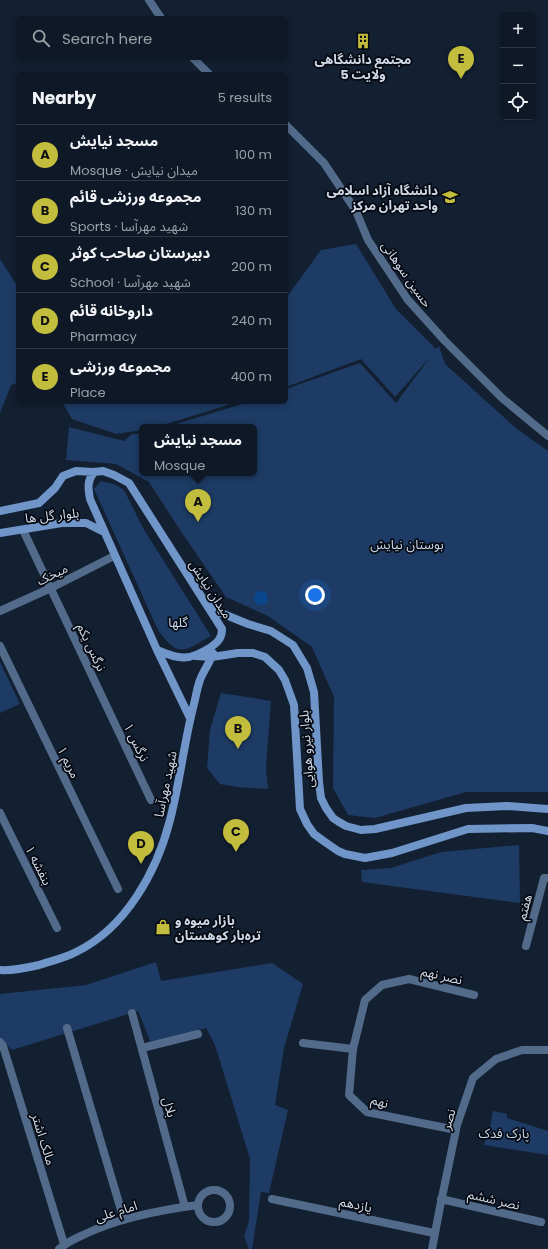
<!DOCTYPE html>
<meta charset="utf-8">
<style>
:root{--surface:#0e1826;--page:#1c2532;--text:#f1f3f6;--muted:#9ba0a7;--line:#2e3743;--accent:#c3bd3e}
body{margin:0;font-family:Poppins,"Noto Sans Arabic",sans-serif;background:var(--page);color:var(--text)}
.controls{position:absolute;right:12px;top:12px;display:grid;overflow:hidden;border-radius:6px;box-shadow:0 2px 6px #0003}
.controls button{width:36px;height:36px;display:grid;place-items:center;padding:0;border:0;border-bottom:1px solid var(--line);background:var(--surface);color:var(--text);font:20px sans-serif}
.you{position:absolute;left:315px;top:595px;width:14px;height:14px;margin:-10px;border:3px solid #fff;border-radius:50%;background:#1a73e8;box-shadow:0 0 0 6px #1a73e833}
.badge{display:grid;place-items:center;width:26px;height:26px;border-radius:50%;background:var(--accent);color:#111;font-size:13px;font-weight:700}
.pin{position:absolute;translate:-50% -33px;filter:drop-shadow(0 1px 2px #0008)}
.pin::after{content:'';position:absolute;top:21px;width:14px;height:12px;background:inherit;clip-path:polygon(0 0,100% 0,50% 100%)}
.popup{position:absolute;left:139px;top:424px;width:118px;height:52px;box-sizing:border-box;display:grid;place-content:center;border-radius:6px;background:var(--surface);filter:drop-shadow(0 1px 3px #0005);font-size:13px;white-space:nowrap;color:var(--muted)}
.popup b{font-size:15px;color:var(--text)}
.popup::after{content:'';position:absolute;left:50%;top:100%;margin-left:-8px;border:8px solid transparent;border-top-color:var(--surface)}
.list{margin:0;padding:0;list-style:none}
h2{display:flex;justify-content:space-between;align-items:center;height:52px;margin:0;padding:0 16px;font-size:17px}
h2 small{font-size:13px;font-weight:400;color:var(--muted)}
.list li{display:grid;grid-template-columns:26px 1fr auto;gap:12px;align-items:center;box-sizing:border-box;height:56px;padding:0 16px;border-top:1px solid var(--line)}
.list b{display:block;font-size:15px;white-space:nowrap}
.list p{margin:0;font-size:13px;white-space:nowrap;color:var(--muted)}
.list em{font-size:13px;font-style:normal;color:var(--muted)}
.icon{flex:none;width:22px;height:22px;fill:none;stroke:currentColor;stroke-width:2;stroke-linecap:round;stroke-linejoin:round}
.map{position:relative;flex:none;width:548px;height:1249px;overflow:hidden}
.search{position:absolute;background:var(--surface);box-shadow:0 2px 6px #0003;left:16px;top:16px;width:272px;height:44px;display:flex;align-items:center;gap:10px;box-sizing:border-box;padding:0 14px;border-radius:6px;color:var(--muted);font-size:15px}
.panel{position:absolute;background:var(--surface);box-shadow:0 2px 6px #0003;left:16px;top:72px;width:272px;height:332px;border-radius:6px}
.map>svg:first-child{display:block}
.green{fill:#1d3b64}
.water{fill:#0a468c}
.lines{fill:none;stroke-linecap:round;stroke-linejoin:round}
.street{stroke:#536b8b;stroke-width:8}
.secondary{stroke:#6f95c9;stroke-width:8}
.labels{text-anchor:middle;stroke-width:3.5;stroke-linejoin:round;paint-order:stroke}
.poi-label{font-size:13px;font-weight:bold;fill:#cfd8e4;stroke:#050911}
.street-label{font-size:13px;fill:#cfd8e4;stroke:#050911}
.park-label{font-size:13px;fill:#c8d6ea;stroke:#050911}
</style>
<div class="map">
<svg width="548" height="1249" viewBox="0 0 548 1249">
<rect width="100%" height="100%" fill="#132032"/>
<path class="green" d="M356 244 396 309 436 349 439 346 445 364 517 429 548 451V792H466L375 818 348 815 333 788 334 697 312 647 268 616 226 597 182 533 149 482 116 464 66 460 69 427 124 441 132 434H142V473H254V427H166L249 402H286V389L360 363 396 403 431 356 395 397 361 359 286 387V298L321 250Z
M0 259 18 287V383L11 385 0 413Z
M62 402H237L157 427H142V430L116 434 72 419Z
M101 481 114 484 124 490 143 528 211 636C184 651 179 659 158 630L94 489Z
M0 662 20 704 0 713Z
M221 693 271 701 266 767 268 789 237 787 220 784 207 768 210 730Z
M519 845 520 903 362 882 361 870 391 868 441 852Z
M156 962 161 981 272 963 303 984 284 1048 275 1105 288 1110 269 1193 261 1192 252 1249H249L244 1236 249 1221 250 1159 215 1045 206 1028 151 1043 138 1011 12 1050 0 1037V994L86 985Z
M493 1111 507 1114V1118L548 1131V1155L484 1145 490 1127Z"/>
<path class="water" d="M254 598a7 7 0 1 1 14 0a7 7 0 1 1-14 0Z"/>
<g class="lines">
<path class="street" d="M149 0 161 18
M193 58 209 74
M286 125 324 163 356 211 368 240 408 300 445 341 502 398 548 436
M23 530 151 800
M0 611 51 588 114 556
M0 646 118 889
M0 813 57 928
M526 946 544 878H548
M132 1013 185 1207
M67 1028 124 1220
M0 1042 3 1046 64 1244
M303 1043 353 1049 349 1095 367 1112 456 1130
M142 1048 198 1034
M353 1049 365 1000 382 985 409 979 474 995
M198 1206a16 16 0 1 1 32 0a16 16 0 1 1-32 0Z
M272 1199 434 1233
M441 1199 541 1222
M59 1249C66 1243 74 1239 83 1235 118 1218 159 1210 198 1205
M432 1249 440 1207 457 1125 473 1078 496 1059 522 1050H548"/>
<path class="secondary" d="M0 511 39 503 55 488 63 476 76 471 94 472 103 471 114 475 129 483 222 629C222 638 218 642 211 647 189 661 180 660 157 650L90 499C88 488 87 481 94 472
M0 533 62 523H86L104 532
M206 599 221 613 248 624 271 631 293 645 307 668 314 692 319 782 321 798 326 808 333 818 339 822 346 826 361 830 375 829 466 808 507 806 548 809
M157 650 190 718
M196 656 212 657 238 653H253L265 657 279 670 285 680 294 705 300 809 307 824 314 834 325 842 338 851 345 854 365 858 392 853 468 829 532 828 548 831
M0 970C13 971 26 968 39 965 51 961 65 958 76 952 126 928 157 871 170 820 180 782 184 742 194 704 196 696 197 688 200 680 203 671 210 663 213 653"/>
</g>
<defs>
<symbol id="building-bare" viewBox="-9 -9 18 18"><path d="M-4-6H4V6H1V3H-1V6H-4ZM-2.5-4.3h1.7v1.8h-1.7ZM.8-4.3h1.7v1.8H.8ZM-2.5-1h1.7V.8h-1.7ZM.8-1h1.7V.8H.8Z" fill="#c3bd3e" stroke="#050911" stroke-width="2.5" paint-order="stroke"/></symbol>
<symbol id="university-bare" viewBox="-9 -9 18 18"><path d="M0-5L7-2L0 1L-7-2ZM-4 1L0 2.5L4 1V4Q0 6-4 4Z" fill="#c3bd3e" stroke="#050911" stroke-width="2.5" paint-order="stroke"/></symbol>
<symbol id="shop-bare" viewBox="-9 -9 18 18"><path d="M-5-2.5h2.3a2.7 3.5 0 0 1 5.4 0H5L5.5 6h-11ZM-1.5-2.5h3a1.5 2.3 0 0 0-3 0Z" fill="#c3bd3e" stroke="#050911" stroke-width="2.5" paint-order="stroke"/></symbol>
</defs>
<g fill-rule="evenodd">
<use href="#building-bare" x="352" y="30" width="22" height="22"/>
<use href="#university-bare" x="439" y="186" width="22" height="22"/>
<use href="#shop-bare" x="152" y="916" width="22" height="22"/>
</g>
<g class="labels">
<g class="poi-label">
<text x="363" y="64">مجتمع دانشگاهی<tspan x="363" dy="15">ولایت 5</tspan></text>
<text x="438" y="195" text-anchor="end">دانشگاه آزاد اسلامی<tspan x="438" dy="15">واحد تهران مرکز</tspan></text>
<text x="175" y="925" text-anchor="start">بازار میوه و<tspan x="175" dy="15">تره‌بار کوهستان</tspan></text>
</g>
<g class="street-label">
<text transform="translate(407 274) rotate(55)" y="5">حسین سوهانی</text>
<text transform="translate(52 515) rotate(-6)" y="5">بلوار گل ها</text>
<text transform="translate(52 574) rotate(-26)" y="5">میخک</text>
<text transform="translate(211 589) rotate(57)" y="5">میدان نیایش</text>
<text transform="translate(92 647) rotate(65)" y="5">نرگس یکم</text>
<text transform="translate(137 742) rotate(64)" y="5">نرگس ۱</text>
<text transform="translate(306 749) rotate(-94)" y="5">بلوار نیرو هوایی</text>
<text transform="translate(69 762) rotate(64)" y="5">مریم ۱</text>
<text transform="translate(165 784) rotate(-78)" y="5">شهید مهرآسا</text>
<text transform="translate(39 865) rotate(63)" y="5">بنفشه ۱</text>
<text transform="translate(524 907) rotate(-75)" y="5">هفتم</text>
<text transform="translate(442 975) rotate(13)" y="5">نصر نهم</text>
<text transform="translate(380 1101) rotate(17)" y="5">نهم</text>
<text transform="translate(170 1107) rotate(75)" y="5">بلال</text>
<text transform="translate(448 1119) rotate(-74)" y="5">نصر</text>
<text transform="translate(44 1139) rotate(73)" y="5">مالک اشتر</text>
<text transform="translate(494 1199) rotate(13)" y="5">نصر ششم</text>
<text transform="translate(356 1204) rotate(12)" y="5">یازدهم</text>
<text transform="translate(116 1211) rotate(-17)" y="5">امام علی</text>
</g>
<g class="park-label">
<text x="407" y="549">بوستان نیایش</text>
<text x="178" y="627">گلها</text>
<text x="504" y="1138">پارک فدک</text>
</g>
</g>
</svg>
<div class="controls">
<button>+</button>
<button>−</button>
<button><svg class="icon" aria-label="locate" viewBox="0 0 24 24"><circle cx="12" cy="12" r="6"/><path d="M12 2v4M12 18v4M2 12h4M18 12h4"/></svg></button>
</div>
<div class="you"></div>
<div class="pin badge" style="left:198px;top:522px">A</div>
<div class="popup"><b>مسجد نیایش</b>Mosque</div>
<div class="pin badge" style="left:238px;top:749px">B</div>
<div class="pin badge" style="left:236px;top:852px">C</div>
<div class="pin badge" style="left:141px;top:864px">D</div>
<div class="pin badge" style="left:461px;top:79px">E</div>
<div class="search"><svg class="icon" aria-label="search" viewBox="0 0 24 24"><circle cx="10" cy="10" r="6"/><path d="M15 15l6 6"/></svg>Search here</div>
<section class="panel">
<h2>Nearby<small>5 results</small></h2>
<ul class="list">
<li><span class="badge">A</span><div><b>مسجد نیایش</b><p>Mosque · میدان نیایش</p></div><em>100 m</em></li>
<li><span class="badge">B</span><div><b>مجموعه ورزشی قائم</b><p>Sports · شهید مهرآسا</p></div><em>130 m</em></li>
<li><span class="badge">C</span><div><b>دبيرستان صاحب كوثر</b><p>School · شهید مهرآسا</p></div><em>200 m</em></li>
<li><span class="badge">D</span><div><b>داروخانه قائم</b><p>Pharmacy</p></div><em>240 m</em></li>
<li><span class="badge">E</span><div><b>مجموعه ورزشی</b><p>Place</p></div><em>400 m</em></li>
</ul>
</section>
</div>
